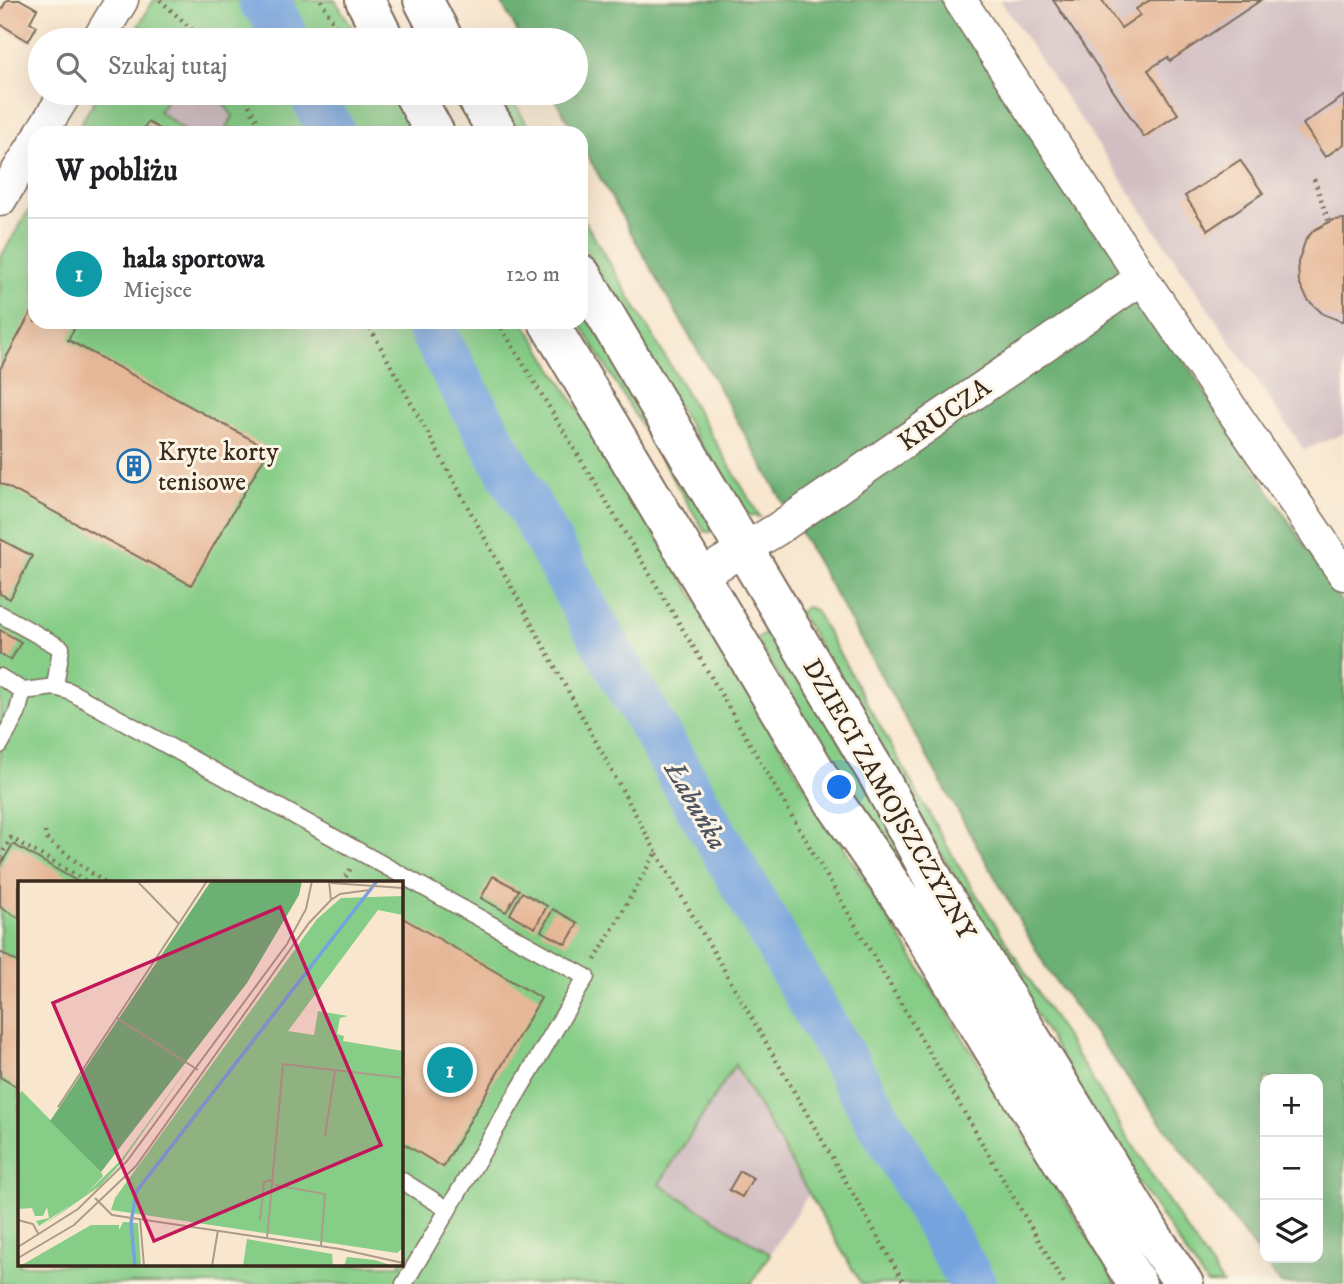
<!DOCTYPE html>
<html lang="pl">
<meta charset="utf-8">
<style>
:root{--surface:#fff;--page:#f2f2f2;--text:#202124;--muted:#757577;--line:#e0e0e0;--accent:#b45309}
body{margin:0;font-family:"IM FELL DW Pica",serif;background:var(--page);color:var(--text)}
.controls{position:absolute;right:21px;bottom:21px;display:grid;overflow:hidden;border-radius:14px;box-shadow:0 7px 28px #0002}
.controls button{width:63px;height:63px;display:grid;place-items:center;padding:0;border:0;border-bottom:2px solid var(--line);background:var(--surface);color:var(--text);font:35px sans-serif}
.you{position:absolute;left:840px;top:788px;width:24px;height:24px;margin:-18px;border:5px solid #fff;border-radius:50%;background:#1a73e8;box-shadow:0 0 0 10px #1a73e833}
.badge{display:grid;place-items:center;width:46px;height:46px;border-radius:50%;background:var(--accent);color:#fff;font-size:23px;font-weight:700}
.pin{position:absolute;translate:-50% -50%;border:4px solid #fff;box-shadow:0 2px 7px #0006}
.list{margin:0;padding:0;list-style:none}
h2{display:flex;justify-content:space-between;align-items:center;height:91px;margin:0;padding:0 28px;font-size:30px}
h2 small{font-size:23px;font-weight:400;color:var(--muted)}
.list li{display:grid;grid-template-columns:46px 1fr auto;gap:21px;align-items:center;box-sizing:border-box;height:112px;padding:0 28px;border-top:2px solid var(--line)}
.list b{display:block;font-size:26px;white-space:nowrap}
.list p{margin:0;font-size:23px;white-space:nowrap;color:var(--muted)}
.list em{font-size:23px;font-style:normal;color:var(--muted)}
.icon{flex:none;width:38px;height:38px;fill:none;stroke:currentColor;stroke-width:2;stroke-linecap:round;stroke-linejoin:round}
.map{position:relative;flex:none;width:1344px;height:1284px;overflow:hidden}
.search{position:absolute;background:var(--surface);box-shadow:0 7px 28px #0002;left:28px;top:28px;width:560px;height:77px;display:flex;align-items:center;gap:18px;box-sizing:border-box;padding:0 24px;border-radius:38px;color:var(--muted);font-size:26px}
.panel{position:absolute;background:var(--surface);box-shadow:0 7px 28px #0002;left:28px;top:126px;width:560px;height:203px;border-radius:21px}
.map>svg:first-child{display:block}
.industrial{fill:#d2bec2}
.green{fill:#86cd87;stroke:#607c52;stroke-width:2;fill-rule:evenodd}
.forest{fill:#6cb074;stroke:#546d49;stroke-width:2;fill-rule:evenodd}
.lines{fill:none;stroke-linecap:round;stroke-linejoin:round}
.river{stroke:#75a3de;stroke-width:47}
.building{fill:#e6b797}
.lane-casing{stroke:#7d6c5c;stroke-width:19}
.street-casing{stroke:#7d6c5c;stroke-width:35}
.primary-casing{stroke:#7d6c5c;stroke-width:42}
.path{stroke:#7d6c5c;stroke-width:4.5;stroke-dasharray:2 5;stroke-linecap:butt}
.lane{stroke:#fff;stroke-width:16}
.street{stroke:#fff;stroke-width:32}
.primary{stroke:#fff;stroke-width:38}
.labels{text-anchor:middle;stroke-width:6;stroke-linejoin:round;paint-order:stroke}
.street-label{font-size:26px;fill:#3b2a1e;stroke:#fcf5e5}
.poi-label{font-size:26px;fill:#3b2a1e;stroke:#fcf5e5;text-anchor:start}
.water-label{font-size:28px;font-style:italic;fill:#4f5461;stroke:#fcf5e5}
.inset-river{fill:none;stroke:#75a3de;stroke-width:3.5}
.inset-road{fill:none;stroke:#ac9b88;stroke-width:2}
.view{fill:#c2185b;fill-opacity:0.15;stroke:#c2185b;stroke-width:3.5}
.inset-edge{fill:none;stroke:#3b2a1e;stroke-width:3.5}
</style>
<div class="map">
<svg width="1344" height="1284" viewBox="0 0 1344 1284">
<rect width="100%" height="100%" fill="#fcf5e5"/>
<filter id="ink" filterUnits="userSpaceOnUse"><feTurbulence type="fractalNoise" baseFrequency=".0143" numOctaves="2"/><feDisplacementMap in="SourceGraphic" scale="14" xChannelSelector="R" yChannelSelector="G"/><feConvolveMatrix kernelMatrix="1 2 1 2 8 2 1 2 1" color-interpolation-filters="sRGB"/></filter>
<filter id="wash" filterUnits="userSpaceOnUse"><feTurbulence type="fractalNoise" baseFrequency=".00686" numOctaves="4" result="noise"/><feDisplacementMap in="SourceGraphic" scale="28" xChannelSelector="R" yChannelSelector="G"/><feGaussianBlur stdDeviation="1.57" result="paint"/><feColorMatrix in="noise" values="0 0 0 0 0 0 0 0 0 0 0 0 0 0 0 0 0 1.4 0 .05"/><feComposite in="paint" operator="in"/></filter>
<g filter="url(#wash)">
<rect width="100%" height="100%" fill="#f8e6cf"/>
<path class="industrial" d="M1000 0H1344V433L1304 450Z
M171 93H215L233 116 224 133H188L159 111Z
M735 1064 809 1193 770 1254 658 1184Z"/>
<path class="green" d="M154 0H335L360 40H130Z
M99 93H171L159 111 188 133H75Z
M215 93H395L418 133H224L233 116Z
M492 93H509L532 133H516Z
M35 200V322H524L724 645 775 737 1117 1284H861L735 1065 659 1184 770 1254 751 1284H0V258ZM19 883H401V1265H19Z
M581 215 760 517 749 515 738 508 581 242Z
M581 304 713 526 711 532H705L579 322H581Z
M807 607 815 610 955 860 1178 1217 1223 1284H1207L1113 1145 799 612Z
M772 628 1168 1284H1155L756 640Z"/>
<path class="forest" d="M500 0H950L1344 606V1284H1281L1048 971 581 144V133H575L552 93H576V40H522ZM1265 1079H1318V1258H1265Z"/>
<g class="lines">
<path class="river" d="M261 0 273 13 286 40
M312 93 332 133
M427 322 600 635 973 1284"/>
</g>
<g id="blocks">
<path class="building" d="M7 0H21L37 9 30 22 37 26 28 41 0 24V12Z
M1053 0H1102L1121 28 1140 15 1136 9 1150 0H1261L1170 61 1168 57 1148 70 1178 114 1144 137Z
M1344 96V144L1325 157 1303 124Z
M148 122 167 133H141Z
M1240 160 1263 193 1208 230 1185 196Z
M1344 219V321H1341L1323 314 1308 300 1299 283 1298 262 1306 239 1314 230 1333 220Z
M35 305V322H78L68 340 269 449 191 585 0 483V369Z
M0 539 32 556 10 599 0 594Z
M0 630 21 642 11 660 0 654Z
M13 844 80 883H19V918L0 907V866Z
M493 876 519 890 506 912 481 898Z
M522 892 547 906 535 928 510 914Z
M553 909 578 923 566 944 541 931Z
M401 917 541 998 443 1167 401 1142Z
M0 952 19 963V1088L0 1077Z
M740 1171 753 1178 742 1197 729 1190Z"/>
</g>
</g>
<g filter="url(#ink)">
<use href="#blocks" fill-opacity="0" stroke="#7d6c5c" stroke-width="2"/>
<g class="lines">
<defs>
<path id="lane" d="M0 614 61 648 55 687
M0 677 23 691 55 687 69 691 586 977 404 1284
M0 745 17 714 23 691
M401 1180 447 1209"/>
<path id="street" d="M960 0 1142 278 1344 574
M98 40 122 0
M41 133 66 93
M0 200 35 143
M700 576 776 530 1142 278"/>
<path id="primary" d="M365 0 385 40
M423 0 444 40
M413 93 435 133
M474 93 498 133
M581 274 879 777 935 882 1154 1239 1184 1284
M548 322 834 802 908 909 1137 1284"/>
</defs>
<use href="#lane" class="lane-casing"/>
<use href="#street" class="street-casing"/>
<use href="#primary" class="primary-casing"/>
<path class="path" d="M160 0 203 40
M321 0 343 40
M242 93 264 133
M1314 179 1329 222
M367 322 656 852
M498 322 700 658 1064 1284
M45 832 46 838 50 842 105 883
M0 857 11 838 90 883
M342 883 351 868
M595 960 656 852 905 1284"/>
<use href="#lane" class="lane"/>
<use href="#street" class="street"/>
<use href="#primary" class="primary"/>
</g>
</g>
<defs>
<symbol id="building-ring" viewBox="-11 -11 22 22"><circle r="9.5" fill="#fcf5e5" stroke="#1f6fb2" stroke-width="1.5"/><path d="M-4-6H4V6H1V3H-1V6H-4ZM-2.5-4.3h1.7v1.8h-1.7ZM.8-4.3h1.7v1.8H.8ZM-2.5-1h1.7V.8h-1.7ZM.8-1h1.7V.8H.8Z" fill="#1f6fb2"/></symbol>
</defs>
<g fill-rule="evenodd">
<use href="#building-ring" x="115" y="447" width="38" height="38"/>
</g>
<g class="labels">
<g class="street-label">
<text transform="translate(944 414) rotate(-35)" y="9">KRUCZA</text>
<text transform="translate(890 799) rotate(60)" y="9">DZIECI ZAMOJSZCZYZNY</text>
</g>
<g class="poi-label">
<text x="158" y="460">Kryte korty<tspan x="158" dy="30">tenisowe</tspan></text>
</g>
<g class="water-label">
<text transform="translate(697 805) rotate(60)" y="10">Łabuńka</text>
</g>
</g>
<g transform="translate(18 881)">
<rect width="385" height="385" fill="#f8e6cf"/>
<path d="M385 15V34L360 29 270 150 296 154 300 130 330 135 322 137 319 153 326 155 325 160 385 170V367L379 372 93 329 97 317 299 38 323 17ZM170 187 104 281 82 305 23 346 54 323 21 345 18 340 31 337 29 326 25 335H17L14 327 0 328V214L4 210 83 291 85 295 68 313 103 279ZM105 341 120 342 123 385H2L73 344H101V349ZM229 358 314 373 315 385H225ZM329 376 357 379 375 385H326Z" fill="#86cd87"/>
<path d="M193 0H284L281 14 229 102 83 291 32 240Z" fill="#6cb074"/>
<path class="inset-river" d="M117 385 113 342 118 311 359 0"/>
<path class="inset-road" d="M119 0 161 43M313 2 385 7M313 19 322 13 351 9M99 137 180 189M40 226 189 0M307 255 317 190M257 304 307 313 303 365M77 317 94 334 322 368 385 382M122 338 126 385M0 339 15 343 21 354M242 339 246 301 254 299M249 357 265 183 385 197M0 366 60 328 109 280 269 63 288 28 294 0M0 377 56 344 118 285 291 42 313 19 311 0M194 385 200 349"/>
<path class="view" d="M262 26 363 264 136 360 35 122Z"/>
<rect width="385" height="385" class="inset-edge"/>
</g>
</svg>
<div class="controls">
<button>+</button>
<button>−</button>
<button><svg class="icon" aria-label="layers" viewBox="0 0 24 24"><path d="M12 4l9 5-9 5-9-5zM3 14l9 5 9-5"/></svg></button>
</div>
<div class="you"></div>
<div class="pin badge" style="left:450px;top:1070px;background:#0f9aa8">1</div>
<div class="search"><svg class="icon" aria-label="search" viewBox="0 0 24 24"><circle cx="10" cy="10" r="6"/><path d="M15 15l6 6"/></svg>Szukaj tutaj</div>
<section class="panel">
<h2>W pobliżu<small></small></h2>
<ul class="list">
<li><span class="badge" style="background:#0f9aa8">1</span><div><b>hala sportowa</b><p>Miejsce</p></div><em>120 m</em></li>
</ul>
</section>
</div>
